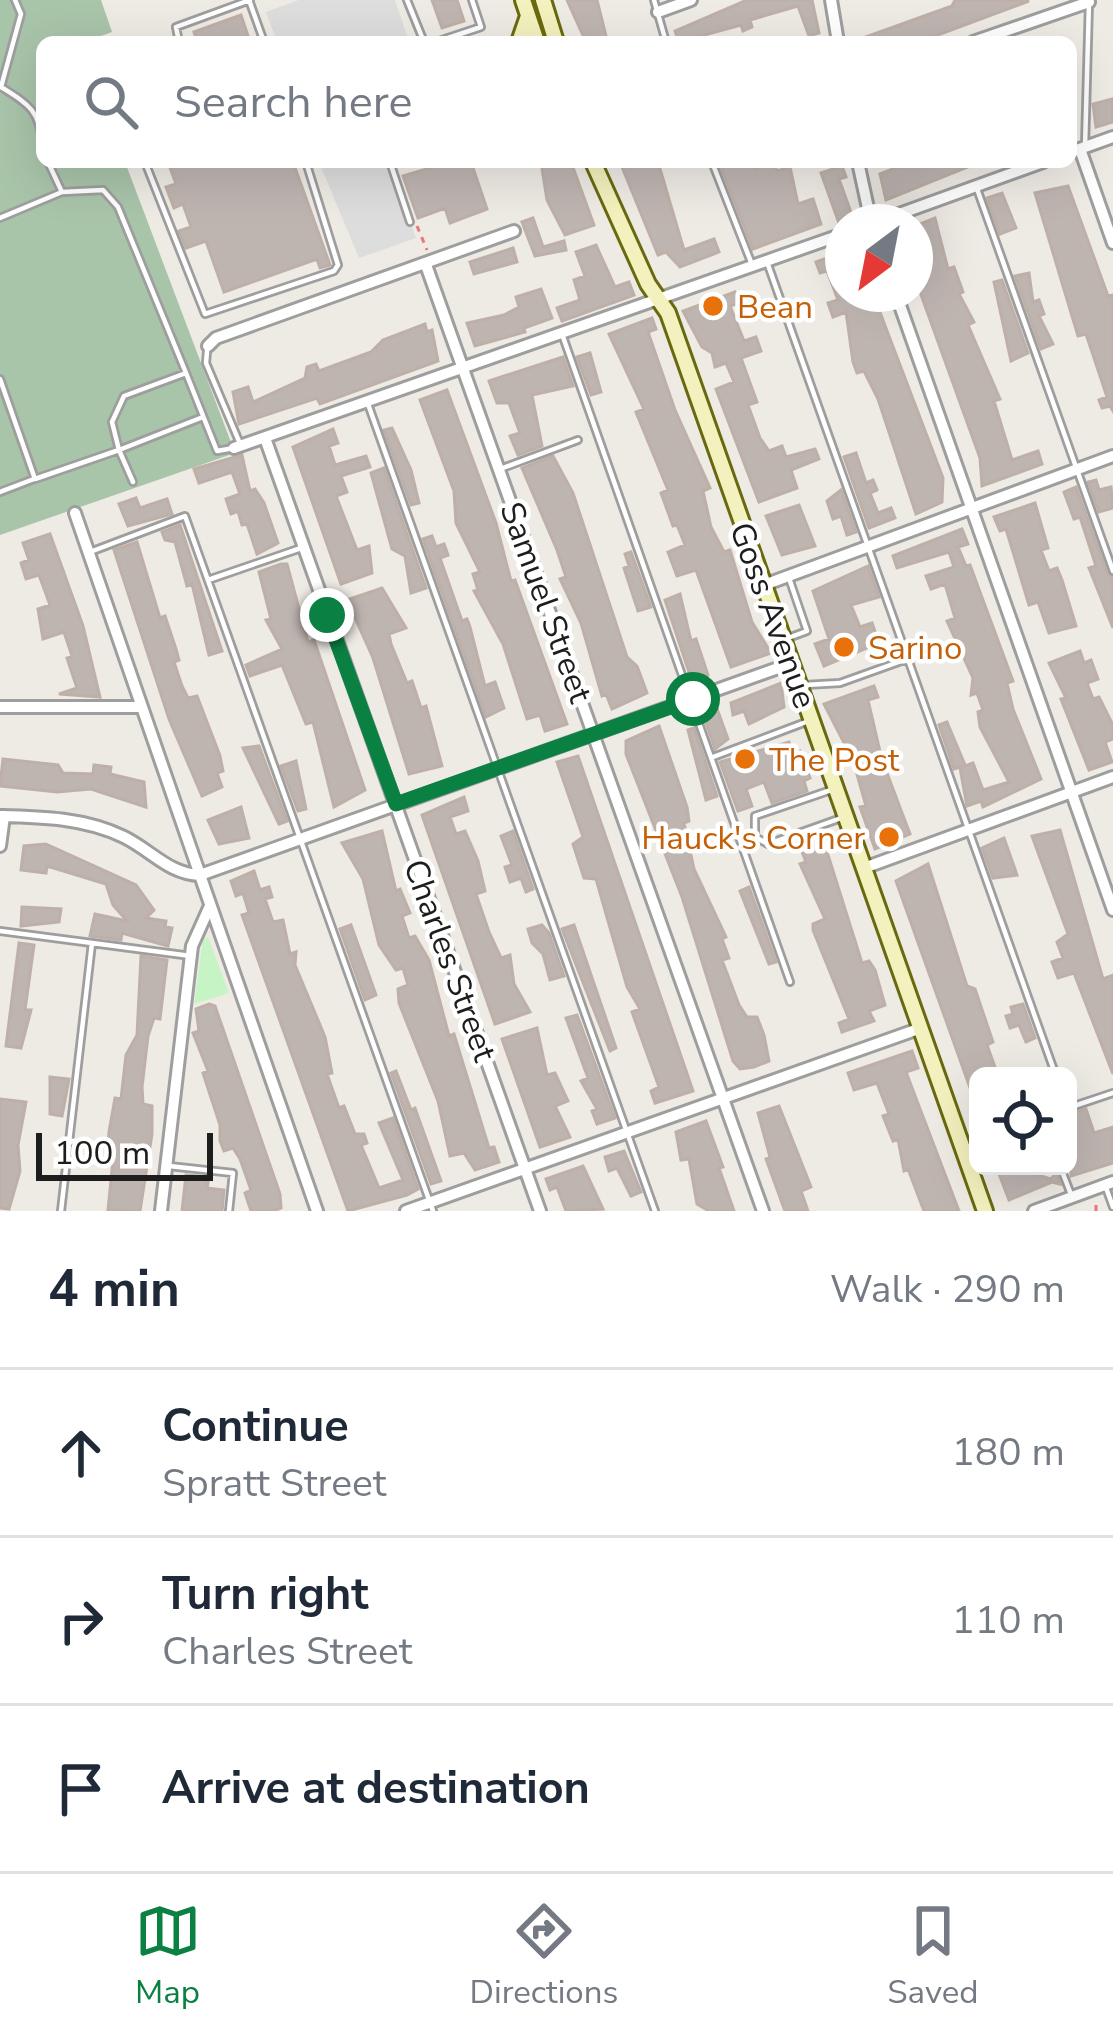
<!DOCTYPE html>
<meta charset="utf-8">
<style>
:root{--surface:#fff;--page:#f6f6f7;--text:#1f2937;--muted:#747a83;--line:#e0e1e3;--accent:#0b8043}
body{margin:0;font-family:"Nunito Sans",sans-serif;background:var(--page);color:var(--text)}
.controls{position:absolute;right:36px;bottom:36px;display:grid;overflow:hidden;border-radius:18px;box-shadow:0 12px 48px #0002}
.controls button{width:108px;height:108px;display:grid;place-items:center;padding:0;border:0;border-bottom:3px solid var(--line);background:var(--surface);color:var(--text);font:60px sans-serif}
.compass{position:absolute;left:825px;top:204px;width:108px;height:108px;border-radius:50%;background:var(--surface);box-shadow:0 12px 48px #0002;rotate:212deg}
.scale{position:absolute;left:36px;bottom:30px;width:177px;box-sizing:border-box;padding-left:12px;border:6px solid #1d1d1d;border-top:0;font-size:33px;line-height:42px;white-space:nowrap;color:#1d1d1d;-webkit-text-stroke:9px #fff;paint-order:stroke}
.stop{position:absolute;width:36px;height:36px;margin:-27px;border:9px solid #0b8043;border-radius:50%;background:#fff}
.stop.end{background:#0b8043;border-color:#fff;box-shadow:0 3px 12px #0008}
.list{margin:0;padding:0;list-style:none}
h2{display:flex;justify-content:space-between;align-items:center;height:156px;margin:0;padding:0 48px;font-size:51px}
h2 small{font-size:39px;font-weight:400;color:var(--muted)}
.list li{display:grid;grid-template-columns:78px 1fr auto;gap:36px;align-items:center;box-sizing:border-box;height:168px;padding:0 48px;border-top:3px solid var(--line)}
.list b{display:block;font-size:45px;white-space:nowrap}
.list p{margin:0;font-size:39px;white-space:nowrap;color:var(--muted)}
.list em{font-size:39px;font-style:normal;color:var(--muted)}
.icon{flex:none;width:66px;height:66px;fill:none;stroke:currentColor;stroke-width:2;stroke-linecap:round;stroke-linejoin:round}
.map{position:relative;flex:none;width:1113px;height:1211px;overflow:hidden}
.search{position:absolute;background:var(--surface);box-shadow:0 12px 48px #0002;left:36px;right:36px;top:36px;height:132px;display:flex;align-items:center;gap:30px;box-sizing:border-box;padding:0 42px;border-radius:18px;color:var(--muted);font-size:45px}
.sheet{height:660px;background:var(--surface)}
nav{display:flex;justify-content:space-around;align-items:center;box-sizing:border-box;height:168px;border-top:3px solid var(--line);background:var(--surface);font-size:33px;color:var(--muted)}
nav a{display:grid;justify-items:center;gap:6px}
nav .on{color:var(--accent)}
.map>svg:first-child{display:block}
.cemetery{fill:#a8c4a9}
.park{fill:#c6f4c5}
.parking{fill:#ddd}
.building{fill:#beb5b1;stroke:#beb0a8;stroke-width:3}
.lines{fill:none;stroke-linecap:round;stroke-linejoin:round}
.service-casing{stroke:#9e9e9e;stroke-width:10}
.minor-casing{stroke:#9e9e9e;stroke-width:16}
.secondary-casing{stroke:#696a0f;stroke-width:20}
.path{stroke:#ec7777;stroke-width:3;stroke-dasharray:6 6;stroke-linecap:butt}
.service{stroke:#fff;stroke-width:4.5}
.minor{stroke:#fff;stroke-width:10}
.secondary{stroke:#f3f1bd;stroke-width:14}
.route{stroke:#0b8043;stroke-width:15}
.food-dot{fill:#e8710a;stroke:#fff;stroke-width:4.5}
.labels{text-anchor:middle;stroke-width:9;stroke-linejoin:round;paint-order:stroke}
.food-label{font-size:33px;fill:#c56008;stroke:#fff;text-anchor:start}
.street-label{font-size:33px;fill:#1d1d1d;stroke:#fff}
</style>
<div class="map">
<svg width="1113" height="1211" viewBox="0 0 1113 1211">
<rect width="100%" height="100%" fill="#eeeae4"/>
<path class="cemetery" d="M0 0H101L112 32 84 42H42V162H125L235 453 0 535Z"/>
<path class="park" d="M208 937 229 993 194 1004 203 939Z"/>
<path class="parking" d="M299 0H395L409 42H277L266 12Z
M319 162H388L416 238 359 258Z"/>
<path class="building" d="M432 0H457L464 21 442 28Z
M567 0H597L607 40 586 42Z
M747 0H812L819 33 809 36 798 6 750 20 752 27 743 31 741 25 679 42 675 31Z
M955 0 1029 1 919 42H852L952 6Z
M241 15 250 42H197L194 32Z
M1112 99 1113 122 1096 127 1093 104Z
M168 162H293L330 265 320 268 317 259 224 292 206 241 186 248 179 231 191 227 183 204 174 208 166 187 176 184Z
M450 162H471L487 209 450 223 445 208 418 218 403 176Z
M541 162H571L594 225 565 235 547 200Z
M620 162H658L684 250 714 239 719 252 680 267 666 252 658 255Z
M719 162H753L755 169 774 163 777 171 790 167 798 204 813 199 821 224 753 249Z
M911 162H975V164L886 200 880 174Z
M842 166 846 177 839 179 853 218 839 223 821 173Z
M1068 186 1108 296 1113 295V411L1110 406 1102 408 1099 400 1107 397 1086 334 1078 336 1035 193Z
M1002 193 1016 228 1000 234 987 198Z
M533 218 543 247 564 241 566 250 535 256 522 222Z
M935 218 948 269 954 267 963 292 959 294 974 322 968 325 1000 399 994 401 1012 460 1038 451 1042 464 982 486 980 458 915 278V226Z
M596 245 615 287 629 282 634 295 562 321 557 308 580 300 574 280 585 276 576 252Z
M513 248 517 262 474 274 470 262Z
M838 254 843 255V294H873L943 478 942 502 916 514 878 399 864 371 857 373 853 362 846 312 833 317 828 303 838 300 827 271 820 273 816 262Z
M1029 273 1033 302 1039 300 1044 314 1039 316 1053 344 1041 349 1015 276Z
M1002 280 1028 353 1011 361 994 282Z
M541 289 552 318 524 328 525 332 475 346 467 323 504 315 519 307 516 297Z
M735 292 739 303 730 306 744 341 756 337 761 351 741 358 757 402 748 405 760 438 769 451 782 446 786 457 815 449 819 459 791 470 797 488 759 502 716 389 734 382 726 363 715 367 712 353 702 347 683 311Z
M652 318 656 329 648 332 675 410 710 488 703 491 711 527 724 552 730 550 752 622 771 653 731 667 696 570 677 576 668 552 685 545 677 525 673 526 661 493 668 490 636 412 644 409 609 334Z
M425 324 427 332 432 330 438 361 320 404 317 398 239 424 233 392 248 387 253 402 305 378 307 367 316 364 319 371 371 352 383 340Z
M590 353 601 392 591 395 577 357Z
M563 357 573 386 532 395 542 446 518 455 510 436 520 433 509 403H497L489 381Z
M447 390 496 523 511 581 515 580 567 724 545 731 540 715 527 719 503 644 474 591 478 590 473 574 480 572 456 523 454 491 420 400Z
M392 428 411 470 419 503 411 505 384 430Z
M333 429 338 443 329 446 335 465 366 456 370 467 341 476 347 492 336 496 357 550 369 546 372 573 341 584 293 447Z
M856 453 866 483 873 480 877 490 870 493 878 513 891 508 895 518 869 528 844 457Z
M242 455 250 491 255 489 264 503 278 543 257 554 247 524 242 525 238 511 231 514 226 499 240 494 232 472 199 483 194 469Z
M553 456 573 493 627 657 637 666 647 693 612 709 606 694 602 696 581 623 560 579 566 577 557 550 522 468Z
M384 468 426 588 411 593 405 556 392 549 371 473Z
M1096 480 1099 490 1111 487 1113 508 1099 512 1088 482Z
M1076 487 1107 573 1113 578V628L1089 568 1096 566 1080 517 1074 519 1064 492Z
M841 490 856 532 847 535 841 516 833 519 827 501Z
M136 498 140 508 167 499 172 514 128 526 119 504Z
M1035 503 1048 548 1041 550 1049 571 1057 568 1062 580 1076 626 1049 633 1038 602 1029 605 1006 529 1000 531 994 517Z
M799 505 815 546 782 555 766 516Z
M180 525 222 651 209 655 192 584 187 586 175 542 165 540 162 532Z
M962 529 968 544 958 547 966 566 970 565 1013 681 1007 683 1013 709 1041 779 983 807 981 801 967 806 960 768 973 763 983 790 1009 782 980 727 978 712 983 710 977 693 971 695 973 678 947 621 955 618 945 584 931 589 926 576 954 567 949 552 897 568 893 556Z
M50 534 83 626 100 697 59 694 77 688 67 658 72 656 64 632 43 639 38 609 50 605 39 575 26 579 21 563 29 560 23 543Z
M432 536 436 547 444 544 448 555 440 558 462 621 467 619 470 627 485 686 495 682 504 708 486 717 423 539Z
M137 542 160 618 165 616 176 649 179 660 174 662 182 686 188 698 197 696 220 756 223 771 217 773 222 787 202 796 169 719 114 550Z
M631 552 651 607 638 611 624 568 629 566 625 554Z
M281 564H287L308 642 314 640 365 790 334 807 313 722 306 724 282 665 250 676 246 665 282 649 266 620 271 619 259 572Z
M868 566 879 597 851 605 860 627 872 623 879 643 824 666 815 644 829 639 813 591Z
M382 588 406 628 389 634 391 644 407 683 412 681 421 708 426 706 442 766 409 774 373 658 347 600Z
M680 594 691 641 696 639 708 675 692 681 665 600Z
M1080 651 1084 663 1091 660 1098 679 1087 683 1093 699 1099 697 1113 725V739L1105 742 1112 762 1089 770 1061 699 1066 698 1049 663Z
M781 683 784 707 749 724 744 711 733 715 731 703Z
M874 686 878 697 868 700 882 760 910 834 875 849 860 807 866 806 853 760 824 704Z
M716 706 728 739 715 749 702 711Z
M947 722 965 765 954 769 939 725Z
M659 726 687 807 689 821 684 823 694 869 726 937 722 939 729 958 722 960 739 1005 747 1017H757L764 1035 769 1061 754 1067 740 1069 733 1061 682 897 626 754V741Z
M694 728 717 796 706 800 688 730Z
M789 742 793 754 800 751 810 778 804 781 807 791 772 803 764 782 746 789 752 806 738 811 720 762Z
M259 746 287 821 279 824 243 748Z
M578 756 693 1091 655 1103 651 1091 659 1087 632 1012 640 1009 627 987 596 879 584 878 573 844 583 837 557 762Z
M3 759 58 765 63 773 93 774 94 765 111 767 110 774 144 782 146 807 91 789 57 792 0 786Z
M296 761 306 809 298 811 281 766Z
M464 797 468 811 450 817 456 834 465 831 478 861 485 891 476 894 489 932 501 958 510 955 514 984 530 1012 495 1024 422 815Z
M241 807 249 838 219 844 208 820Z
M1060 830 1103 979 1113 975V1074L1074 973 1058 978 1052 962 1063 958 1057 942 1068 934 1032 836Z
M382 831 396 891 400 889 410 913 402 916 409 938 415 936 429 960 449 1036 454 1034 489 1148 494 1147 499 1162 475 1170 464 1153 450 1156 438 1101 399 1003 398 989 408 985 403 968 396 970 379 945 363 879 342 843Z
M513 831 533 889 526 892 521 878 510 882 505 867 512 865 501 836Z
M1004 838 1017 875 993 878 982 848Z
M823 839 862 963 869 961 875 970 885 1005 869 1011 874 1021 842 1032 839 1023 849 1019 813 930V924L825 919 800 864 806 862 800 847Z
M46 844 136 885 154 910 146 918 166 921 165 927 172 928 168 946 122 933 121 940 90 936 95 914 127 921 113 905 106 884 47 866 46 873 21 870 24 846Z
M928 864 967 986 975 989 993 1042 987 1045 996 1070 994 1076H978V1110L896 881Z
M254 871 260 890 269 887 272 897 265 899 273 922 283 920 290 954 296 952 295 965 325 1037 332 1073 327 1074 339 1108 344 1106 355 1134H364L367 1143 361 1145 379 1188 403 1180 379 1123 393 1118 418 1189 407 1195 348 1211 242 915 249 913 243 893 236 896 231 881Z
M749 887 776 962 769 964 740 891Z
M22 907 61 909 59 922 21 926Z
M351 925 376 995 365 1000 340 929Z
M542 925 549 933 564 976 550 980 543 954 532 943 528 929Z
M574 925 616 1048 610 1051 562 929Z
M19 943 34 945 25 1010H31L21 1048 6 1046Z
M141 956 167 960 160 1019 154 1018 148 1036 142 1087 143 1104 152 1106V1134L140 1211 108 1210 113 1160 107 1159 109 1132 115 1098 121 1099 126 1055 137 1035Z
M209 1004 215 1006 280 1194 281 1208 273 1211H251L245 1193 251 1190 240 1159 233 1148 224 1151 220 1141V1125L203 1073 208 1071 193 1033 199 1031 196 1009Z
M1023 1004 1035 1038 1026 1042 1019 1025 1010 1028 1006 1016 1013 1014 1011 1007Z
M577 1015 615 1118 597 1124 592 1111 597 1109 581 1081 588 1078 566 1018Z
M537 1028 547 1075 555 1073 568 1101 555 1106 570 1137 540 1147 502 1039Z
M912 1051 918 1068 906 1072 959 1211H924L908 1169 904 1171 898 1139 893 1141 883 1116 889 1114 877 1083 854 1090 848 1073Z
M396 1071 411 1110 415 1108 441 1181 431 1184 391 1073Z
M50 1077 69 1079 62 1116 50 1114Z
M0 1099 26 1102 18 1145 20 1171 9 1209 0 1208Z
M779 1106 811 1187 801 1191 808 1211H785L766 1159 770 1157 758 1113Z
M1086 1109 1094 1133 1113 1127V1163L1071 1176 1068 1115Z
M706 1121 723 1167 719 1168 734 1211H709L697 1204 689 1159 681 1160 676 1132Z
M624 1151 641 1192 631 1196 617 1168 609 1171 605 1157Z
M583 1166 603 1209 566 1211 557 1187 550 1190 546 1179Z
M996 1166H1034L1037 1175 1051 1179 1056 1173 1060 1184 1052 1182 1009 1200Z
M186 1175 209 1177 207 1188 224 1190 222 1211H182Z"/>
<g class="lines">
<defs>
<path id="service" d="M15 0 21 14 1 87C28 104 40 110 42 144
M249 0 264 42
M407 0 424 42
M654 0 666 42
M179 42 176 27 250 0
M436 42 481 27 472 0
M1085 147 1089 2
M48 162 61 190
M145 162 205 314 334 271 338 265 306 162
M390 162 410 222
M712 162 751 262
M976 186 1113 571
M0 218 62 192 103 190 118 207 186 373
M767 262 1056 1076
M562 334 790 982
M207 351 206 363 241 446
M0 379 35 479 119 450 112 422 124 396 186 373 217 451 234 448
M368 404 655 1211
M500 469 578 440
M133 482 119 450 203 417
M0 492 34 479
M90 552 185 516 433 1211
M208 580 304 547
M788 638 807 631 790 581
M805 685 840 683 907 659
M713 757 806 722
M831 790 755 816V837L768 844 844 817
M0 931 92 943 61 1211
M92 943 191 956
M1068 1108 1113 1093
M169 1166 233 1173 229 1211
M1060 1166 1072 1197
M1105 1185 1113 1207"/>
<path id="minor" d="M831 0 838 42
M658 12 691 0
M973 42 1089 2
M1080 149 1113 243
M1071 152 1113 137
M858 162 871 222
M877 222 1043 162
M426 265 763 1211
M896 294 1113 910
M208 346 216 338 514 231
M265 438 540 1211
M234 448 843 234
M75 513 200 875 792 663
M764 585 1113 456
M0 707H142
M0 816C43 817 85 818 124 837 152 851 169 874 200 875L317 1211
M0 846 4 816
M864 868 1113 777
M161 1211 192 946 209 908
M406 1211 921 1028
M1034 1211 1113 1182"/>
<path id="secondary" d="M523 0 537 42
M543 0 556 42
M519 42 528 16
M593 162 648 284 668 313 985 1211"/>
</defs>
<use href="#service" class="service-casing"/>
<use href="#minor" class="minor-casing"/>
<use href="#secondary" class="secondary-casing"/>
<path class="path" d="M417 226 427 250
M1096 1211V1203"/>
<use href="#service" class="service"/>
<use href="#minor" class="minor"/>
<use href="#secondary" class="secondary"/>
</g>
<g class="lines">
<path class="route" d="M327 615 396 804 693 699"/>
</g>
<g class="food-dot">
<circle cx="713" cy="306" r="12"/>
<circle cx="844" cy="647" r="12"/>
<circle cx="745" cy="759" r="12"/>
<circle cx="889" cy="837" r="12"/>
</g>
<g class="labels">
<g class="food-label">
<text x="737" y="318">Bean</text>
<text x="868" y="659">Sarino</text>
<text x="769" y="771">The Post</text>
<text x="865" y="849" text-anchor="end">Hauck's Corner</text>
</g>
<g class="street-label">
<text transform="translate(547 602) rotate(70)" y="12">Samuel Street</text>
<text transform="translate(774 615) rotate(70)" y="12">Goss Avenue</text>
<text transform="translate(451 960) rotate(70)" y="12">Charles Street</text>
</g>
</g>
</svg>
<div class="controls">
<button><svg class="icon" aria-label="locate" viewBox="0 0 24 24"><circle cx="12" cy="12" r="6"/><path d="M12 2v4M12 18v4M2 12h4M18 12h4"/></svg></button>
</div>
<svg class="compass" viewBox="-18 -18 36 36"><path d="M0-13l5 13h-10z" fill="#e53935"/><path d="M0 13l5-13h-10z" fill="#747a83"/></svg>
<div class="scale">100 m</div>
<div class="stop" style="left:693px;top:699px"></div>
<div class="stop end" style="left:327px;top:615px"></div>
<div class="search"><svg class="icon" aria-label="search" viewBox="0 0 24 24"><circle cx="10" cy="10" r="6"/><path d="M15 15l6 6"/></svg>Search here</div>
</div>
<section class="sheet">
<h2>4 min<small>Walk · 290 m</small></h2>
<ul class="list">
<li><svg class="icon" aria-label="ahead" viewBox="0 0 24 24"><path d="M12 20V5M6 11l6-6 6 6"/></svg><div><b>Continue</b><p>Spratt Street</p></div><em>180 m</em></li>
<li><svg class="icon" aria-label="right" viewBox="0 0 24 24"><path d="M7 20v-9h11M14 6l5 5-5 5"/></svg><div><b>Turn right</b><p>Charles Street</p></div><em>110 m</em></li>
<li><svg class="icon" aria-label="arrive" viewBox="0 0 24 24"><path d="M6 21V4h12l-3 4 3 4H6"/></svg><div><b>Arrive at destination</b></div></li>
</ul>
</section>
<nav>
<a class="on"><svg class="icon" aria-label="map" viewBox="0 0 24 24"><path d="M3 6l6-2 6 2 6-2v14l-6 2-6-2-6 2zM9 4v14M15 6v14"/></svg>Map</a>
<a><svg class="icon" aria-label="directions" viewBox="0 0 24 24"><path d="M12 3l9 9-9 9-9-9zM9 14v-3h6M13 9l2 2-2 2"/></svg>Directions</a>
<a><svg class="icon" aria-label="saved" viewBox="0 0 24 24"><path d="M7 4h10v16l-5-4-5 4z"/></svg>Saved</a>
</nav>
